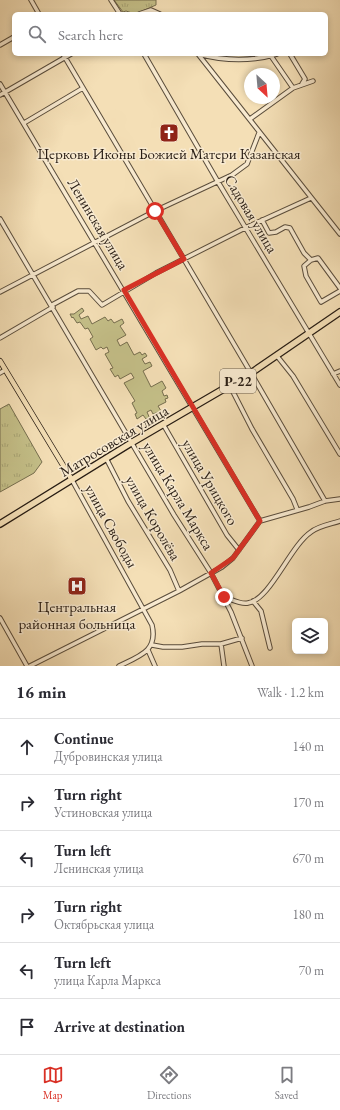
<!DOCTYPE html>
<meta charset="utf-8">
<style>
:root{--surface:#fff;--page:#f7f7f7;--text:#2b2b33;--muted:#7c7c81;--line:#e1e1e2;--accent:#d93025}
body{margin:0;font-family:"EB Garamond",serif;background:var(--page);color:var(--text)}
.controls{position:absolute;right:12px;bottom:12px;display:grid;overflow:hidden;border-radius:6px;box-shadow:0 2px 6px #0003}
.controls button{width:36px;height:36px;display:grid;place-items:center;padding:0;border:0;border-bottom:1px solid var(--line);background:var(--surface);color:var(--text);font:20px sans-serif}
.compass{position:absolute;left:244px;top:68px;width:36px;height:36px;border-radius:50%;background:var(--surface);box-shadow:0 2px 6px #0003;rotate:154deg}
.stop{position:absolute;width:12px;height:12px;margin:-9px;border:3px solid #d93025;border-radius:50%;background:#fff}
.stop.end{background:#d93025;border-color:#fff;box-shadow:0 1px 4px #0008}
.list{margin:0;padding:0;list-style:none}
h2{display:flex;justify-content:space-between;align-items:center;height:52px;margin:0;padding:0 16px;font-size:17px}
h2 small{font-size:13px;font-weight:400;color:var(--muted)}
.list li{display:grid;grid-template-columns:26px 1fr auto;gap:12px;align-items:center;box-sizing:border-box;height:56px;padding:0 16px;border-top:1px solid var(--line)}
.list b{display:block;font-size:15px;white-space:nowrap}
.list p{margin:0;font-size:13px;white-space:nowrap;color:var(--muted)}
.list em{font-size:13px;font-style:normal;color:var(--muted)}
.icon{flex:none;width:22px;height:22px;fill:none;stroke:currentColor;stroke-width:2;stroke-linecap:round;stroke-linejoin:round}
.map{position:relative;flex:none;width:340px;height:666px;overflow:hidden}
.search{position:absolute;background:var(--surface);box-shadow:0 2px 6px #0003;left:12px;right:12px;top:12px;height:44px;display:flex;align-items:center;gap:10px;box-sizing:border-box;padding:0 14px;border-radius:6px;color:var(--muted);font-size:15px}
.sheet{height:388px;background:var(--surface)}
nav{display:flex;justify-content:space-around;align-items:center;box-sizing:border-box;height:56px;border-top:1px solid var(--line);background:var(--surface);font-size:11px;color:var(--muted)}
nav a{display:grid;justify-items:center;gap:2px}
nav .on{color:var(--accent)}
.map>svg:first-child{display:block}
.green{fill:#c4bf88;stroke:#766e4e}
.park{fill:url(#park-tufts);stroke:#766e4e}
.lines{fill:none;stroke-linecap:round;stroke-linejoin:round}
.minor-casing{stroke:#5a4d3c;stroke-width:5.5}
.major-casing{stroke:#271c13;stroke-width:6}
.highway-casing{stroke:#271c13;stroke-width:8}
.minor{stroke:#f8ead0;stroke-width:3.5}
.major{stroke:#f4dfb6;stroke-width:4.5}
.highway{stroke:#f4dfb6;stroke-width:5.5}
.route{stroke:#d93025;stroke-width:5}
.labels{text-anchor:middle;stroke-width:3;stroke-linejoin:round;paint-order:stroke}
.shield{fill:#f8ead0;stroke:#665a4c;stroke-width:1}
.shield-label{font-size:14px;font-weight:bold;fill:#271c13}
.poi-label{font-size:15px;fill:#271c13;stroke:#f8ead0}
.street-label{font-size:15px;fill:#271c13;stroke:#f8ead0}
</style>
<div class="map">
<svg width="340" height="666" viewBox="0 0 340 666">
<defs>
<pattern id="park-tufts" width="24" height="20" patternUnits="userSpaceOnUse"><rect width="24" height="20" fill="#c4bf88"/><path d="M3 7l-1-3M5 7V3M7 7l1-3M15 17l-1-3M17 17v-4M19 17l1-3" fill="none" stroke="#a8a474"/></pattern>
</defs>
<rect width="100%" height="100%" fill="#f4dfb6"/>
<filter id="stains"><feTurbulence type="fractalNoise" baseFrequency=".005" numOctaves="4"/><feColorMatrix values="0 0 0 0 .2 0 0 0 0 .09 0 0 0 0 .02 0 0 0 .5 -.17"/></filter>
<radialGradient id="worn" r=".72"><stop offset=".6" stop-color="#630" stop-opacity="0"/><stop offset="1" stop-color="#630" stop-opacity=".3"/></radialGradient>
<path class="green" d="M82 308 84 311 79 315 81 319 88 316 92 324 105 317 108 321 111 319 114 323 122 319 124 323 120 326 126 335 117 340 120 346 127 342 134 355 140 352 142 355 145 353 147 356 142 359 145 364 150 362 152 366 143 371 151 387 162 381 166 388 162 391 164 396 167 395 168 398 165 399 166 402 158 406 161 411 153 414 151 410 147 412 150 419H146L143 415 137 419 135 414 137 413 132 403 135 401 124 383 134 378 131 373 120 379 118 375 115 377 110 369 113 368 105 354 109 352 107 347 103 349 101 347 96 350 90 339 93 337 88 328 85 329 80 322 77 323 73 317 72 318 70 314H74Z"/>
<path class="park" d="M114 0H156V5L135 14 126 11 123 12Z
M9 404 42 462 34 473 0 492V409Z"/>
<g class="lines">
<defs>
<path id="minor" d="M31 0 39 14
M111 0 120 14
M139 14 151 10 160 14
M0 45 14 37
M63 54 251 373 325 501
M144 54 218 182 340 385
M198 54 340 234
M198 54C225 61 250 62 277 54
M290 54 305 79 302 84
M271 56 293 88
M0 84 260 521
M0 95 71 54
M250 119 293 88 313 81
M24 123 83 88
M0 219 174 515 211 573 231 612 252 666
M262 220 269 233 276 232 285 227 290 228 304 253 311 260
M340 288 318 258 311 260 304 266 306 276 321 302 340 291
M0 292 155 211 232 175 247 164 259 133
M52 305 78 291H89L102 305 156 273 245 228 311 198
M0 338 53 307
M277 356 293 376 340 454
M0 373 5 370
M333 374 340 371
M230 386 252 429 293 499 297 509
M163 424 227 535 239 550
M106 458 128 501 170 570 179 591
M72 480 152 625C158 651 140 656 119 666
M224 597C231 599 241 605 248 603 270 600 290 546 311 532 318 526 331 524 340 521
M253 601 261 611 270 648
M0 618 27 666
M221 644 224 666
M152 645 163 647H182L202 644H221L242 638
M148 650 155 666
M30 666 179 591 222 567 233 558 260 521 309 507 325 501 340 499"/>
<path id="major" d="M0 361 72 480"/>
<path id="highway" d="M0 524 131 443 251 373 340 312"/>
</defs>
<use href="#minor" class="minor-casing"/>
<use href="#major" class="major-casing"/>
<use href="#highway" class="highway-casing"/>
<use href="#minor" class="minor"/>
<use href="#major" class="major"/>
<use href="#highway" class="highway"/>
</g>
<g class="lines">
<path class="route" d="M155 211 184 259 124 290 260 521 233 558 211 573 224 597"/>
</g>
<defs>
<symbol id="church-square" viewBox="-11 -11 22 22"><rect x="-9" y="-9" width="18" height="18" rx="4" fill="#8f2418" stroke="#f8ead0"/><path d="M-1.2-6h2.4v3.5h3.3v2.4h-3.3V6h-2.4V-.1h-3.3v-2.4h3.3Z" fill="#fff"/></symbol>
<symbol id="hospital-square" viewBox="-11 -11 22 22"><rect x="-9" y="-9" width="18" height="18" rx="4" fill="#8f2418" stroke="#f8ead0"/><path d="M-5-5h3v3.5h4V-5h3V5h-3V1.5h-4V5h-3Z" fill="#fff"/></symbol>
</defs>
<g fill-rule="evenodd">
<use href="#church-square" x="158" y="122" width="22" height="22"/>
<use href="#hospital-square" x="66" y="575" width="22" height="22"/>
</g>
<g class="labels">
<rect class="shield" x="220" y="369" width="36" height="24" rx="3"/>
<g class="shield-label">
<text x="238" y="386">Р-22</text>
</g>
<g class="poi-label">
<text x="169" y="159">Церковь Иконы Божией Матери Казанская</text>
<text x="77" y="612">Центральная<tspan x="77" dy="17">районная больница</tspan></text>
</g>
<g class="street-label">
<text transform="translate(251 214) rotate(59)" y="5">Садовая улица</text>
<text transform="translate(98 224) rotate(59)" y="5">Ленинская улица</text>
<text transform="translate(114 441) rotate(-31)" y="5">Матросовская улица</text>
<text transform="translate(210 482) rotate(60)" y="5">улица Урицкого</text>
<text transform="translate(178 496) rotate(59)" y="5">улица Карла Маркса</text>
<text transform="translate(153 518) rotate(60)" y="5">улица Королёва</text>
<text transform="translate(111 526) rotate(61)" y="5">улица Свободы</text>
</g>
</g>
<rect width="100%" height="100%" filter="url(#stains)"/>
<rect width="100%" height="100%" fill="url(#worn)"/>
</svg>
<div class="controls">
<button><svg class="icon" aria-label="layers" viewBox="0 0 24 24"><path d="M12 4l9 5-9 5-9-5zM3 14l9 5 9-5"/></svg></button>
</div>
<svg class="compass" viewBox="-18 -18 36 36"><path d="M0-13l5 13h-10z" fill="#e53935"/><path d="M0 13l5-13h-10z" fill="#7c7c81"/></svg>
<div class="stop" style="left:155px;top:211px"></div>
<div class="stop end" style="left:224px;top:597px"></div>
<div class="search"><svg class="icon" aria-label="search" viewBox="0 0 24 24"><circle cx="10" cy="10" r="6"/><path d="M15 15l6 6"/></svg>Search here</div>
</div>
<section class="sheet">
<h2>16 min<small>Walk · 1.2 km</small></h2>
<ul class="list">
<li><svg class="icon" aria-label="ahead" viewBox="0 0 24 24"><path d="M12 20V5M6 11l6-6 6 6"/></svg><div><b>Continue</b><p>Дубровинская улица</p></div><em>140 m</em></li>
<li><svg class="icon" aria-label="right" viewBox="0 0 24 24"><path d="M7 20v-9h11M14 6l5 5-5 5"/></svg><div><b>Turn right</b><p>Устиновская улица</p></div><em>170 m</em></li>
<li><svg class="icon" aria-label="left" viewBox="0 0 24 24"><path d="M17 20v-9H6M10 6l-5 5 5 5"/></svg><div><b>Turn left</b><p>Ленинская улица</p></div><em>670 m</em></li>
<li><svg class="icon" aria-label="right" viewBox="0 0 24 24"><path d="M7 20v-9h11M14 6l5 5-5 5"/></svg><div><b>Turn right</b><p>Октябрьская улица</p></div><em>180 m</em></li>
<li><svg class="icon" aria-label="left" viewBox="0 0 24 24"><path d="M17 20v-9H6M10 6l-5 5 5 5"/></svg><div><b>Turn left</b><p>улица Карла Маркса</p></div><em>70 m</em></li>
<li><svg class="icon" aria-label="arrive" viewBox="0 0 24 24"><path d="M6 21V4h12l-3 4 3 4H6"/></svg><div><b>Arrive at destination</b></div></li>
</ul>
</section>
<nav>
<a class="on"><svg class="icon" aria-label="map" viewBox="0 0 24 24"><path d="M3 6l6-2 6 2 6-2v14l-6 2-6-2-6 2zM9 4v14M15 6v14"/></svg>Map</a>
<a><svg class="icon" aria-label="directions" viewBox="0 0 24 24"><path d="M12 3l9 9-9 9-9-9zM9 14v-3h6M13 9l2 2-2 2"/></svg>Directions</a>
<a><svg class="icon" aria-label="saved" viewBox="0 0 24 24"><path d="M7 4h10v16l-5-4-5 4z"/></svg>Saved</a>
</nav>
